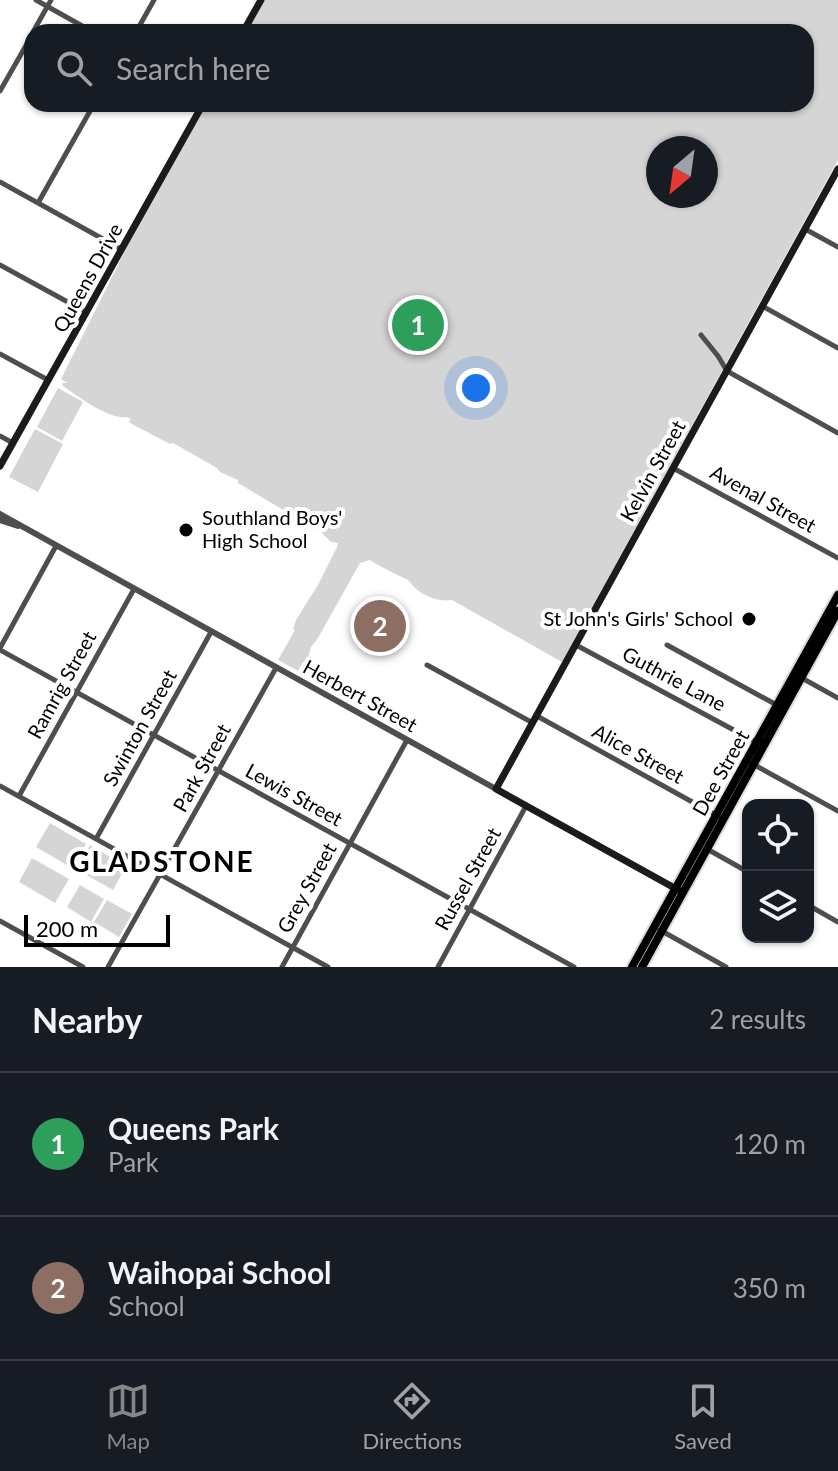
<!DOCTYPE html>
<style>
:root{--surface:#171b24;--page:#20242c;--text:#f1f3f6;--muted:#9ea1a6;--line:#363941;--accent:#858687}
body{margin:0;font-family:Lato,sans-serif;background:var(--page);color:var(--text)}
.controls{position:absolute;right:24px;bottom:24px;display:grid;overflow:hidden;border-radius:16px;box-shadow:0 2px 6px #0004}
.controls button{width:72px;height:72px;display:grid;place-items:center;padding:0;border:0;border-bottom:2px solid var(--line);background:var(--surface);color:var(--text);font:40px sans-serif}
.compass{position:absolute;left:646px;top:136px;width:72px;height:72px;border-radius:50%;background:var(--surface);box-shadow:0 2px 6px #0004;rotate:209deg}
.scale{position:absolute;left:24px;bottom:20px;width:146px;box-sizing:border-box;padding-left:8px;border:4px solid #000;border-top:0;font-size:22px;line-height:28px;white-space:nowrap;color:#000;-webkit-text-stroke:6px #fff;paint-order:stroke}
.you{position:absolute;left:476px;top:388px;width:28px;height:28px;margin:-20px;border:6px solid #fff;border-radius:50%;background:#1a73e8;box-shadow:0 0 0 12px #1a73e833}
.badge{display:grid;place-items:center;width:52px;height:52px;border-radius:50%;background:var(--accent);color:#fff;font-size:26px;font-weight:700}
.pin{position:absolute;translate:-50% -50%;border:4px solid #fff;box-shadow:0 2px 8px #0006}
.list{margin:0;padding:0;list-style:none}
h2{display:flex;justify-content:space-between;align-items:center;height:104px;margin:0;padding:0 32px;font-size:34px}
h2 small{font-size:26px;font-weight:400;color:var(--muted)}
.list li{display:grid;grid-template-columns:52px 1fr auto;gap:24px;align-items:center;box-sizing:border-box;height:144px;padding:0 32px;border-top:2px solid var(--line)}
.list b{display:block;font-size:30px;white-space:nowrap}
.list p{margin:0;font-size:26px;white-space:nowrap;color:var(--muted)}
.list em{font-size:26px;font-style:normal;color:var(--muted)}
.icon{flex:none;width:44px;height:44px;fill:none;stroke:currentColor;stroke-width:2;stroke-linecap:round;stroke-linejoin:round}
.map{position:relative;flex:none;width:838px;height:967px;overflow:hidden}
.search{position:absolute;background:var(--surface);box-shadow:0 2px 6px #0004;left:24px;right:24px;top:24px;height:88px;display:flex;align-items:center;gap:20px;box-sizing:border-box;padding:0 28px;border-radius:24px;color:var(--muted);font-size:30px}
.sheet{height:392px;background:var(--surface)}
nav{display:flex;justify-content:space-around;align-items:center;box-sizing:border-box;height:112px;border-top:2px solid var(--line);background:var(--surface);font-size:22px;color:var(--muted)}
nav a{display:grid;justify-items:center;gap:4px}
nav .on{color:var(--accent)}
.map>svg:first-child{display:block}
.green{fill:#d5d5d5;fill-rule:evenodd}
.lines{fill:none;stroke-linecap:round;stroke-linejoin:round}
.primary-casing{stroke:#dbdbdb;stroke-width:12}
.minor{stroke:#4e4e4e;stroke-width:5}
.tertiary{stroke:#4e4e4e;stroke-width:6}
.secondary{stroke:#1b1b1b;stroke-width:7}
.primary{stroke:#000;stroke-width:8}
.poi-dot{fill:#000;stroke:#fff;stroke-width:3}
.labels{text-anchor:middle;stroke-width:8;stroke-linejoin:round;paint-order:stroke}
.street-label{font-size:20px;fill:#000;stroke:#fff}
.poi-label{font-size:20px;fill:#000;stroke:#fff;text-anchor:start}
.district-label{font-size:28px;font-weight:bold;letter-spacing:2px;fill:#000;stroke:#fff}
</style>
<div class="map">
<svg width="838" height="967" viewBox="0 0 838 967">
<rect width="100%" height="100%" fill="#fff"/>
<path class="green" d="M265 0H838V160L562 662 452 600C438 602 426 597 415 588 410 583 412 583 406 579 394 573 382 568 370 560L360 563 318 638 311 647 307 662H303L298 671 278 660 295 630H293L296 620 318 585 337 547 338 543 331 542 318 529 300 522 290 514 238 483V480L220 472 217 468 173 443 170 444 130 423 129 421 131 419 127 417C109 420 79 397 63 386L62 383H67L61 379 127 247 207 104H806V32H247ZM658 148H706V196H658Z
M58 388 83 402 62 441 37 427Z
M35 429 63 444 38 492 9 477Z
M50 823 86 844 72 868 36 847Z
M90 845 126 866 113 890 76 869Z
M32 858 69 879 55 903 19 882Z
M80 885 104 899 91 922 67 907Z
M107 900 132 914 119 937 94 922Z"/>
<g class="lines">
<defs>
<path id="primary" d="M632 967 838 595
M642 967 838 611"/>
</defs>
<use href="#primary" class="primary-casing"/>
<path class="minor" d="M36 0 93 32
M33 32 51 0
M136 32 154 0
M0 91 32 35
M0 182 121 249
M38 203 94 104
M805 229 838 247
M0 265 86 312
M762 306 838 348
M701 335 718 356 727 371 838 433
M0 354 48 380
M0 436 13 443
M673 468 838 558
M576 645 756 742
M667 645 784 709
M0 648 56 546
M0 650 574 967
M427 665 533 723
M800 677 838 698
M537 716 723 819
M751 763 838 811
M0 786 328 967
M19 796 134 589
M96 839 211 632
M707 849 748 872
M808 905 838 922
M0 921 83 967
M660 930 726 967
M108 967 276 668
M282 967 407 740
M438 967 526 806"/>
<path class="tertiary" d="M0 514 496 789
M0 520 18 526"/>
<path class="secondary" d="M243 32 261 0
M0 466 203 104
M680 891 496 789 838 169"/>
<use href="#primary" class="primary"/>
</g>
<g class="poi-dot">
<circle cx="186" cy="530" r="8"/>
<circle cx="749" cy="619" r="8"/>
</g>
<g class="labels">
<g class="street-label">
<text transform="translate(88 278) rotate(-61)" y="7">Queens Drive</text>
<text transform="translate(653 471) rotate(-61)" y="7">Kelvin Street</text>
<text transform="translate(763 499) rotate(29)" y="7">Avenal Street</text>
<text transform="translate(674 679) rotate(28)" y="7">Guthrie Lane</text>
<text transform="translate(62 685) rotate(-61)" y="7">Ramrig Street</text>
<text transform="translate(360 696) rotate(29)" y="7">Herbert Street</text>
<text transform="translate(140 728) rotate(-61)" y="7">Swinton Street</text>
<text transform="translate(638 754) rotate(29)" y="7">Alice Street</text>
<text transform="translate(202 768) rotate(-61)" y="7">Park Street</text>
<text transform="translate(721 773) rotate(-61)" y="7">Dee Street</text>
<text transform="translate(294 795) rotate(29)" y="7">Lewis Street</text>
<text transform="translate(468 879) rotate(-61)" y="7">Russel Street</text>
<text transform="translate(307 888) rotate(-61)" y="7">Grey Street</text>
</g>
<g class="poi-label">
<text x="202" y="525">Southland Boys'<tspan x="202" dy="23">High School</tspan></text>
<text x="733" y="626" text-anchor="end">St John's Girls' School</text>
</g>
<g class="district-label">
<text x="162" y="872">GLADSTONE</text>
</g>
</g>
</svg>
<div class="controls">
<button><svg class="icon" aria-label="locate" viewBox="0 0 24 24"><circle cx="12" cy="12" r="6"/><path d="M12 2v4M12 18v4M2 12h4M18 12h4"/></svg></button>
<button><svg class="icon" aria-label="layers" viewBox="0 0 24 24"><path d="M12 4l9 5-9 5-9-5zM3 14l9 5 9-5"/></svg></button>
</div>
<svg class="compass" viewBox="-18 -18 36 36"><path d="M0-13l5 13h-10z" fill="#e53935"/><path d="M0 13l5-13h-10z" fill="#9ea1a6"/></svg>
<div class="scale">200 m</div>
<div class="you"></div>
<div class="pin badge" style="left:418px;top:325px;background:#2e9e5b">1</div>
<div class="pin badge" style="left:380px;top:626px;background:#8d6e63">2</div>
<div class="search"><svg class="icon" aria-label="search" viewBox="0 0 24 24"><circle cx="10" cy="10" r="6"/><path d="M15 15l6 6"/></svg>Search here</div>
</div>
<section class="sheet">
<h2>Nearby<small>2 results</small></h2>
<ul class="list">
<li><span class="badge" style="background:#2e9e5b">1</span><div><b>Queens Park</b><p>Park</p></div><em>120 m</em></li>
<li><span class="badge" style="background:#8d6e63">2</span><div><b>Waihopai School</b><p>School</p></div><em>350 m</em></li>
</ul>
</section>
<nav>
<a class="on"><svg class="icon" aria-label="map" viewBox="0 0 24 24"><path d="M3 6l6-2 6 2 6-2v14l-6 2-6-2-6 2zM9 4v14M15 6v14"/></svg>Map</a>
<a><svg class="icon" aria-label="directions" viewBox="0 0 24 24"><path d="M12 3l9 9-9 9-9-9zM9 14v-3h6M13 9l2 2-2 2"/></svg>Directions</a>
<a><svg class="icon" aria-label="saved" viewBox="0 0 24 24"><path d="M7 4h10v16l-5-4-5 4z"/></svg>Saved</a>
</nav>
